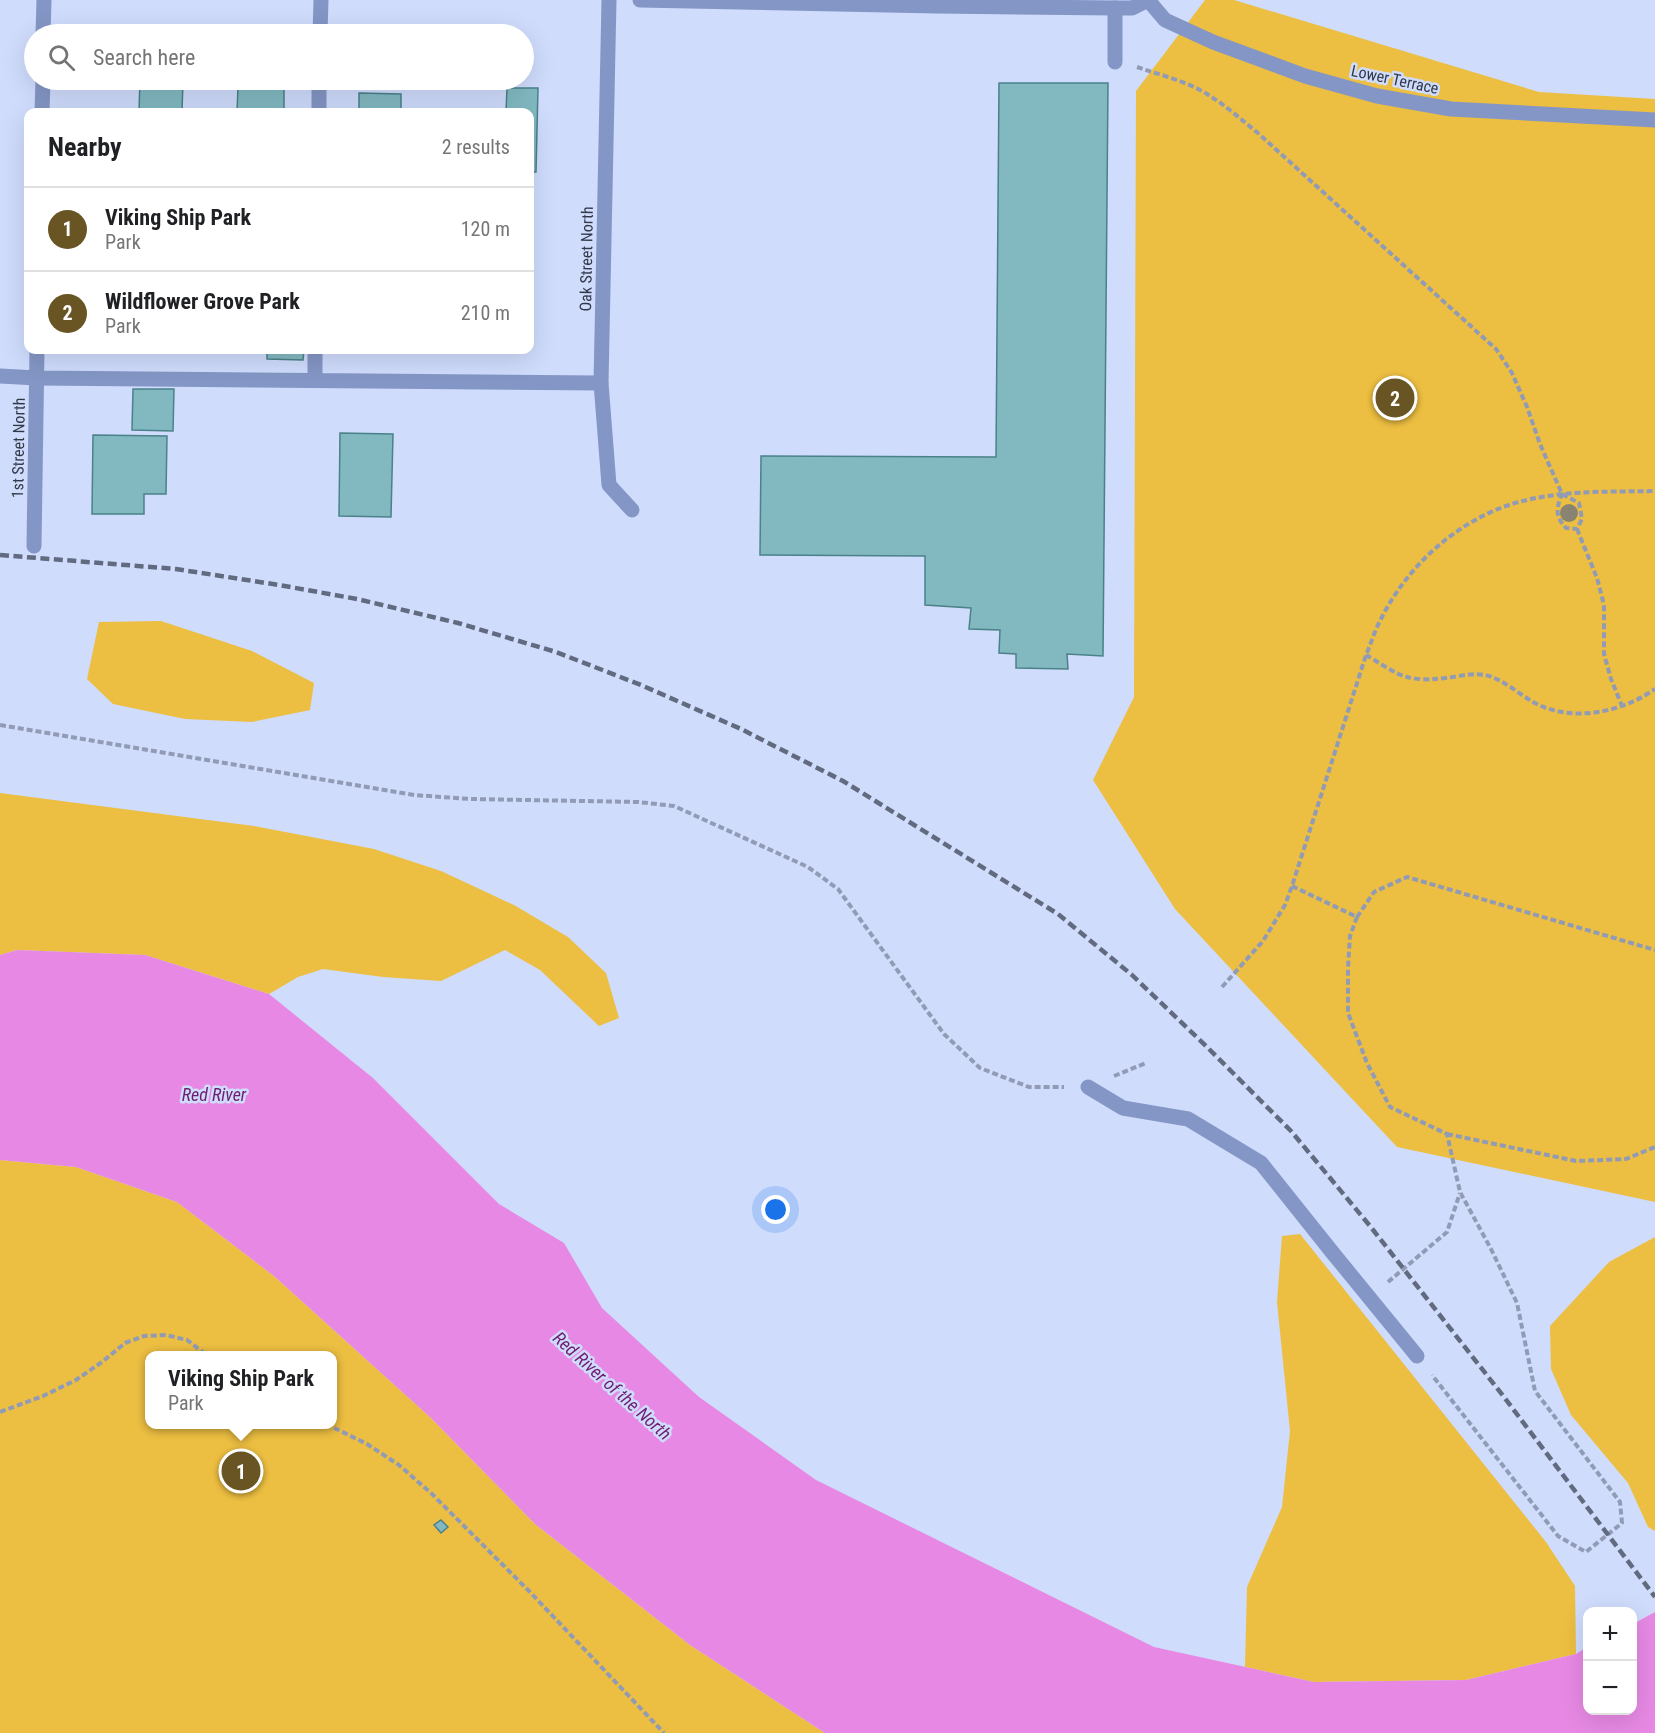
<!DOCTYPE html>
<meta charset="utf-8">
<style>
:root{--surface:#fff;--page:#f6f6f6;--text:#202124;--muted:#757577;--line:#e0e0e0;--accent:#685523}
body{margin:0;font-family:"Roboto Condensed",sans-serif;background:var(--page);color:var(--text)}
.controls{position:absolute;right:18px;bottom:18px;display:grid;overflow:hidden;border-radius:12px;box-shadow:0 6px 24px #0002}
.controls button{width:54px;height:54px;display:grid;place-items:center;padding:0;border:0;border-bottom:2px solid var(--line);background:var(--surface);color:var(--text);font:30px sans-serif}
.you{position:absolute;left:776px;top:1210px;width:21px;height:21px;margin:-15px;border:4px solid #fff;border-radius:50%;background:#1a73e8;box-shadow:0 0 0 9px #1a73e833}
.badge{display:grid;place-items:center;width:39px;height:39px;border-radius:50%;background:var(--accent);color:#fff;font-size:20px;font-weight:700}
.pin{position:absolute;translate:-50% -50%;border:3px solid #fff;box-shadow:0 2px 6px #0006}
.popup{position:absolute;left:145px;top:1351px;width:192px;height:78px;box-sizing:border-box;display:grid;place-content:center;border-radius:12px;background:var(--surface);filter:drop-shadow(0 2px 4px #0005);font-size:20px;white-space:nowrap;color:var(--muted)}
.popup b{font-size:22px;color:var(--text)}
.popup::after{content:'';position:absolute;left:50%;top:100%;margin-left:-12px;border:12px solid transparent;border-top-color:var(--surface)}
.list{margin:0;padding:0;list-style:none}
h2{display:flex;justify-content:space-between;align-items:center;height:78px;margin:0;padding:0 24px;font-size:26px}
h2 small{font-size:20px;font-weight:400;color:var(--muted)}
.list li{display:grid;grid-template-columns:39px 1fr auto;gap:18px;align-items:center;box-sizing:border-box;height:84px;padding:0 24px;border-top:2px solid var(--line)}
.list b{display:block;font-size:22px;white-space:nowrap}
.list p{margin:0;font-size:20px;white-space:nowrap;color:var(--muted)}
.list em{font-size:20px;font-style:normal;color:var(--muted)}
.icon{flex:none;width:33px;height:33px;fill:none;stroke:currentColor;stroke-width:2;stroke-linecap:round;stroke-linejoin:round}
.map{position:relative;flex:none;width:1655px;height:1733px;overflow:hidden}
.search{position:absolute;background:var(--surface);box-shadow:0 6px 24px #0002;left:24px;top:24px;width:510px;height:66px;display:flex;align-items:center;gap:15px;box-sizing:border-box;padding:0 21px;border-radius:33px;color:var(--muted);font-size:22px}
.panel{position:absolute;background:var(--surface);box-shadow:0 6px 24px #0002;left:24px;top:108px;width:510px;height:246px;border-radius:12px}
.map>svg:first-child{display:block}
.green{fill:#ecbe41;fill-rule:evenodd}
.water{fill:#e789e4}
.building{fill:#82b9c1;stroke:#4b8189;stroke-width:1.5}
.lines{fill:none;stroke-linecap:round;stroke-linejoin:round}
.path{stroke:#919bb5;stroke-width:4;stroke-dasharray:6 3;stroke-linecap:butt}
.lane{stroke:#8496c5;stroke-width:15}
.street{stroke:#8496c5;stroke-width:15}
.rail{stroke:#626a7f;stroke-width:4.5;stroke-dasharray:9 4.5;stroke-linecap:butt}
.tree{fill:#898471}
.labels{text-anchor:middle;stroke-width:5;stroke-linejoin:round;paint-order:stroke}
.street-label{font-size:16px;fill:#323848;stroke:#cfdcfc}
.water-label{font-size:18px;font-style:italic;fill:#701c6f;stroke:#cfdcfc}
</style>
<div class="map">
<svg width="1655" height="1733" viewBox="0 0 1655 1733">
<rect width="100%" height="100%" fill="#cfdcfc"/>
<path class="green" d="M1205 0H1234L1539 92 1655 99V1202L1397 1147 1175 909 1093 780 1134 697 1136 91Z
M161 621 252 651 314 683 310 710 252 722 185 719 113 704 87 679 99 622Z
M0 793 254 826 374 849 441 871 514 905 568 937 606 973 619 1018 599 1026 540 970 505 950 441 981 383 977 323 969 298 977 269 994 145 955 17 950 0 955Z
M0 1160 76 1167 177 1202 274 1276 431 1418 535 1524 690 1645 825 1733H0ZM150 1356H332V1424H150Z
M1300 1234 1546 1542 1575 1586 1576 1654 1466 1680 1314 1682 1245 1667 1247 1587 1282 1507 1290 1431 1277 1302 1282 1236Z
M1655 1237V1531L1648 1527 1628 1483 1571 1415 1551 1369 1550 1326 1609 1262Z"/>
<path class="water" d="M17 950 145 955 269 994 373 1078 499 1204 564 1243 602 1308 699 1397 816 1480 1154 1647 1314 1682 1466 1680 1576 1654 1587 1647 1588 1710H1632L1633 1624 1655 1612V1733H825L690 1645 535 1524 431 1418 274 1276 177 1202 76 1167 0 1160V955Z"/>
<path class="building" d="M140 80 183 81 182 112H139Z
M999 83H1108L1103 656 1067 654 1068 669 1016 668V654L999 653 1000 630 969 629 971 608 925 605V556L760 555 761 456 996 457Z
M238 87 284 88V112H237Z
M507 88H538L536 172H530V112H506Z
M359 93 401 94V112H359Z
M267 350H304L303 360 267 359Z
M133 389H174L173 431 132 430Z
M340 433 393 434 391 517 339 516Z
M93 435 167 436 166 494H144V514H92Z
M441 1520 448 1527 441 1533 434 1525Z"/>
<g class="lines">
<path class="path" d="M1137 67C1160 75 1186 81 1207 94 1225 105 1242 120 1259 134L1496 349 1512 373 1527 407 1540 444 1562 494 1579 503 1582 519 1577 529 1566 528C1555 516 1556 509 1562 494
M1577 529 1597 578 1604 605V654L1611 679 1622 706
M1366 655C1377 661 1396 675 1407 677 1415 679 1426 680 1434 679 1449 679 1470 672 1485 675 1501 678 1519 694 1533 702 1570 723 1621 713 1655 689
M0 725 414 795 470 799 638 802 674 806 808 867 838 889 944 1034 980 1068 1029 1087H1064
M1292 886 1357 917 1374 892 1407 877 1655 950
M1357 917 1350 936 1348 968V1013L1367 1063 1390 1107 1447 1134 1460 1192 1491 1249 1517 1303 1535 1391 1620 1502 1622 1523 1586 1552 1558 1536 1432 1375
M1222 987 1263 941 1285 905 1292 886 1366 655C1371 644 1374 632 1380 621 1408 563 1464 514 1527 500 1569 490 1613 492 1655 491
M1114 1076 1146 1063
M1447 1134 1576 1161 1626 1159 1655 1147
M1388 1282 1447 1232 1460 1193
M0 1412 43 1396 76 1380 102 1362 125 1343 144 1336 166 1335 187 1340 208 1356
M326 1424 367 1444 399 1465 432 1494 528 1590 664 1733"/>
<path class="lane" d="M1115 8V62
M320 34 321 0
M319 112V80
M0 376 37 378 601 383
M315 380V350
M1088 1087 1123 1108 1188 1119 1261 1163 1332 1252 1417 1356"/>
<path class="street" d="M609 0 601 383 609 485 632 510
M640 0 937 6 1115 8H1132L1148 0
M1148 0 1165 20 1213 42 1305 76 1377 96 1451 109 1655 120
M43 34 44 0
M42 112 43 80
M34 546 37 350"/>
<path class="rail" d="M0 555 176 569 279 585 357 599 458 623 556 652 641 685 741 729 843 781 1058 914 1132 975 1206 1046 1291 1131 1370 1226 1504 1397 1655 1597"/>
</g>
<circle class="tree" cx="1569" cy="513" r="9"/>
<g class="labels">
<g class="street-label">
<text transform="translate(1395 79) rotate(12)" y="6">Lower Terrace</text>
<text transform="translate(586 259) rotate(-89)" y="6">Oak Street North</text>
<text transform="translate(18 448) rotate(-89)" y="6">1st Street North</text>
</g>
<g class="water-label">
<text x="214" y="1101">Red River</text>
<text transform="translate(612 1386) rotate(42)" y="6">Red River of the North</text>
</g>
</g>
</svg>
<div class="controls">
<button>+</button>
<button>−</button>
</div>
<div class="you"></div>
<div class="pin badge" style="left:241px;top:1471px">1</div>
<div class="popup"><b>Viking Ship Park</b>Park</div>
<div class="pin badge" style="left:1395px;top:398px">2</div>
<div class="search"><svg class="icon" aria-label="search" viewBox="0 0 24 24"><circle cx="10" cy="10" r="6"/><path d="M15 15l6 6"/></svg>Search here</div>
<section class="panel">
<h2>Nearby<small>2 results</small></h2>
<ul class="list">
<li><span class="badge">1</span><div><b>Viking Ship Park</b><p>Park</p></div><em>120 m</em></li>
<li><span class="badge">2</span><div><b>Wildflower Grove Park</b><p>Park</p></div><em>210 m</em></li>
</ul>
</section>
</div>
